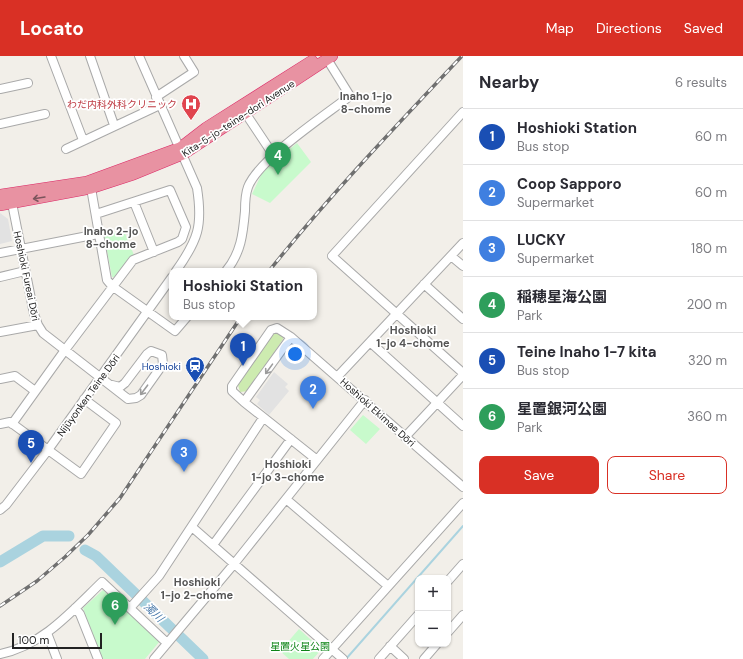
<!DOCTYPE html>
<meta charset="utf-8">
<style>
:root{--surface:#fff;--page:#f2f2f3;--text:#2b2b33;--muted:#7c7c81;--line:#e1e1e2;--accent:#d93025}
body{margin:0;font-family:"DM Sans","Noto Sans JP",sans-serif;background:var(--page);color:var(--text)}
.controls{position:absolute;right:12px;bottom:12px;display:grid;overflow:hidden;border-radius:8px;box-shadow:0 1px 3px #0004}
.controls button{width:36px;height:36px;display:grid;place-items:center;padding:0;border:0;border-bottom:1px solid var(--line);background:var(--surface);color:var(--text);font:20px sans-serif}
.scale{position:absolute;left:12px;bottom:10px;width:90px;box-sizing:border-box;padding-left:4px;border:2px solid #222;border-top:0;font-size:11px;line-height:14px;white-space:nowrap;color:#222;-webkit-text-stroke:3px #fff;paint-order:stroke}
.you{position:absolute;left:295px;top:298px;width:14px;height:14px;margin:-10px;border:3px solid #fff;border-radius:50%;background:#1a73e8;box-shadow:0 0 0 6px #1a73e833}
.badge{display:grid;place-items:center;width:26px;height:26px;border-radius:50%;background:var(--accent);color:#fff;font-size:13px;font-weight:700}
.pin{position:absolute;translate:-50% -33px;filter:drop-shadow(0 1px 2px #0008)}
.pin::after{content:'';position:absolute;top:21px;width:14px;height:12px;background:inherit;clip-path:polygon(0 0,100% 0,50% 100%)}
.popup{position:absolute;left:169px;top:212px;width:148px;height:52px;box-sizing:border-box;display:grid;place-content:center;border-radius:8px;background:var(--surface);filter:drop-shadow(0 1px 3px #0005);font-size:13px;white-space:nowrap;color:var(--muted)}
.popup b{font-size:15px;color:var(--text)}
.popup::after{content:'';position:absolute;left:50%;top:100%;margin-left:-8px;border:8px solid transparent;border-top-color:var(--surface)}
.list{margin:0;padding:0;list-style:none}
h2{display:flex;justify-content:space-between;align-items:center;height:52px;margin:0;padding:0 16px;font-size:17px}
h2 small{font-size:13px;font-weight:400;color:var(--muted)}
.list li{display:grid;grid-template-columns:26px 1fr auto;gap:12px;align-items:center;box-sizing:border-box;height:56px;padding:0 16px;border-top:1px solid var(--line)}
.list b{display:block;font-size:15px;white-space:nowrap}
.list p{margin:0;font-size:13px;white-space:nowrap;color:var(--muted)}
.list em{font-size:13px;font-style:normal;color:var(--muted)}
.actions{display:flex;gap:8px;padding:12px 16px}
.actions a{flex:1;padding:9px 0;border:1px solid var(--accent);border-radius:8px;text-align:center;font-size:14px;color:var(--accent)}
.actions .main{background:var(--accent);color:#fff}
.map{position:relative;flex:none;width:463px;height:603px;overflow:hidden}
header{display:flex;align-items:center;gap:24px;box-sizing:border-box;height:56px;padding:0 20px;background:var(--accent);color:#fff}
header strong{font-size:19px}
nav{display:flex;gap:22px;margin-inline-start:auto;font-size:14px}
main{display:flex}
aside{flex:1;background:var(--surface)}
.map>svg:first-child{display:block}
.grass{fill:#cdebb0}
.park{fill:#c8facc}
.parking{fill:#e2e2e2}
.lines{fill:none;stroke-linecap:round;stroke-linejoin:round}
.stream{stroke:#aad3df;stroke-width:2}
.river{stroke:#aad3df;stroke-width:11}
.minor-casing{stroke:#a9a9a9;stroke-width:10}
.highway-casing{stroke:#dc2a67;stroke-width:12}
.minor{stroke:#fff;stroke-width:8}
.highway{stroke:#e892a2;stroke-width:11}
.rail-casing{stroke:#707070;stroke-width:3.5}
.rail{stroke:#fff;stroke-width:2;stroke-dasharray:6;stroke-linecap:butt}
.oneway{stroke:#7b545c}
.oneway2{stroke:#9c9c9c}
.labels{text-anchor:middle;stroke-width:3.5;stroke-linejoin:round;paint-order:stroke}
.health-label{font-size:10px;fill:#be3a42;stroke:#fff;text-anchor:end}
.street-label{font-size:10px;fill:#222;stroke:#fff}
.transit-label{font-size:10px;fill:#164399;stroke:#fff;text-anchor:end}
.park-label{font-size:10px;fill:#0c8416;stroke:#fff}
.neighbourhood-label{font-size:11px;font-weight:bold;fill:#555;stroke:#fff}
.water-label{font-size:11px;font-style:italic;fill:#4a7aab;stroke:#fff}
</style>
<header>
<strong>Locato</strong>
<nav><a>Map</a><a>Directions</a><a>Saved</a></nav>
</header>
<main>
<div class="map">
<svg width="463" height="603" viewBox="0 0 463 603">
<rect width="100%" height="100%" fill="#f2efe9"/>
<path class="grass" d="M277 275 283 280V283L249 335 240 336 238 329 273 276Z"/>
<path class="park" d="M297 87 311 106 270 147 252 138 263 115Z
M124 175 134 199 130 201 114 221H112L104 179Z
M363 359 380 373 366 388 350 374Z
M103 534 160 585 145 603H102L83 552Z
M299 573 319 591 320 595 313 603H289L280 595Z"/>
<path class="parking" d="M0 157 8 163 12 185 0 188Z
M274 316 288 328 285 331 289 335 269 359 257 348 260 344 256 341Z"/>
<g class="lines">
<path class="stream" d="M346 603 463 470"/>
<path class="river" d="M85 494 96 500 203 603
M0 506 43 480H69"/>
<defs>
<path id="minor" d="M51 0 83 84
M90 0 114 69
M139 0 197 132C203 170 198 184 176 215
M0 33 28 27
M156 41 194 16 184 0
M463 56 332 200 463 317
M246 58 274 100
M0 68 45 58
M66 93 160 49
M91 132 107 224 112 230 175 275 187 261
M11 142 34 258 38 269 43 277 128 343 136 342 141 339 163 308 162 299 151 295 147 298 125 327 120 331 112 329
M134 146 154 196
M0 197 98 178
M451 200 463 210
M226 215C241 197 243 178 245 155 245 147 245 139 248 131 259 103 324 60 350 40L327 3
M0 221 25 215
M424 228 463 263
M0 276 38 269
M291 281 244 346 232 335V330L271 274 277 272 291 281 463 431
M370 286 463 370
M338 320 463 187
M0 323 15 320 35 335
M244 346 317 404
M0 368 10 366 81 418 116 367 84 343
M12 368 65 294 133 204 178 186 182 183 186 171 170 134 96 158
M405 381 463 319
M286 443 388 530
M0 454 6 449 48 394 172 221
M192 471 343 603
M213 489 291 383
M448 525 463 508
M75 552 80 558 98 603
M130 552 159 520 263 362
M448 576 463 559
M47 577 57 603
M390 590 404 603
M0 598C42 590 72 555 102 526L167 587
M154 603 234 508 365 344
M323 603 463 447
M379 603 418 559
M424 603 437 588"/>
<path id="highway" d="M0 139 87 126 180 92 206 72 312 5
M0 149 91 132 134 118 183 98 332 0"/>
</defs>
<use href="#minor" class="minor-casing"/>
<use href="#highway" class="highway-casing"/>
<use href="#minor" class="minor"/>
<use href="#highway" class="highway"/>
<defs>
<path id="rail" d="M269 215C329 140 396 70 462 0
M0 550 37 525 65 501 88 479 120 442 241 261"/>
</defs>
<use href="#rail" class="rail-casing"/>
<use href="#rail" class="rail"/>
</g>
<defs><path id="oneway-shaft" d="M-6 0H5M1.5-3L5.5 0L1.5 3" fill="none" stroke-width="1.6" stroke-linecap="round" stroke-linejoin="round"/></defs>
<use class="oneway" href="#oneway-shaft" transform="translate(39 142) rotate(171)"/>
<g class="oneway2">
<use href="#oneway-shaft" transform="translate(269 313) rotate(126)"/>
<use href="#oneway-shaft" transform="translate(144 334) rotate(127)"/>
</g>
<defs>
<symbol id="hospital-pin" viewBox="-11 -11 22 30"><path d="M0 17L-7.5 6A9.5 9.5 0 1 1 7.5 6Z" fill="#e0444e" stroke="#fff"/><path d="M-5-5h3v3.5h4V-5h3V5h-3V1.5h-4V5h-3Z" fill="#fff"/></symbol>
<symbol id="station-pin" viewBox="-11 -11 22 30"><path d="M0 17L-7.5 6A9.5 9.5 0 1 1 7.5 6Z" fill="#1a4fb4" stroke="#fff"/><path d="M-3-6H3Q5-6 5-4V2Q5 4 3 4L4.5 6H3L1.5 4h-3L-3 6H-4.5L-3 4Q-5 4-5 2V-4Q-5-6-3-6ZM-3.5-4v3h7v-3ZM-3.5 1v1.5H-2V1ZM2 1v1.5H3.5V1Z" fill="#fff"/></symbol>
</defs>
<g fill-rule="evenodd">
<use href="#hospital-pin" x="180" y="37" width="22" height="30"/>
<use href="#station-pin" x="184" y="299" width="22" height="30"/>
</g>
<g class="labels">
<g class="health-label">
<text x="177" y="52">わだ内科外科クリニック</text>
</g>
<g class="street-label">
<text transform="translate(238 62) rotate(-33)" y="4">Kita-5-jo-teine-dori Avenue</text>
<text transform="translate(27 220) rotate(78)" y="4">Hoshioki Fureai Dōri</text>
<text transform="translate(88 339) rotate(-54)" y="4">Nijūyonken Teine Dōri</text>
<text transform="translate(378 356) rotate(42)" y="4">Hoshioki Ekimae Dōri</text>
</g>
<g class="transit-label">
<text x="181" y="314">Hoshioki</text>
</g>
<g class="park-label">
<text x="300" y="594">星置火星公園</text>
</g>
<g class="neighbourhood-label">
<text x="366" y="44">Inaho 1-jo<tspan x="366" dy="13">8-chome</tspan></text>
<text x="111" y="179">Inaho 2-jo<tspan x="111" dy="13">8-chome</tspan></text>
<text x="413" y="278">Hoshioki<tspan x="413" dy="13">1-jo 4-chome</tspan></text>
<text x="288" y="412">Hoshioki<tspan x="288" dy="13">1-jo 3-chome</tspan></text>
<text x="197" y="530">Hoshioki<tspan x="197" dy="13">1-jo 2-chome</tspan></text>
</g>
<g class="water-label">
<text transform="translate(154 556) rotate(44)" y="4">濁川</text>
</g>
</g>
</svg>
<div class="controls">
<button>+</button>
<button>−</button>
</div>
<div class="scale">100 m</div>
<div class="you"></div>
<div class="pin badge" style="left:243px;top:310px;background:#1a4fb4">1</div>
<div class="popup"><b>Hoshioki Station</b>Bus stop</div>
<div class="pin badge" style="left:313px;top:353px;background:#3f7fe0">2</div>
<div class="pin badge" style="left:184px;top:416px;background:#3f7fe0">3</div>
<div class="pin badge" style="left:278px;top:119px;background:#2e9e5b">4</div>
<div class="pin badge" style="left:31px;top:407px;background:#1a4fb4">5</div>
<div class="pin badge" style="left:115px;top:569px;background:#2e9e5b">6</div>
</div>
<aside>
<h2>Nearby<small>6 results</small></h2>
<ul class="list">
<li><span class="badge" style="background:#1a4fb4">1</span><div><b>Hoshioki Station</b><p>Bus stop</p></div><em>60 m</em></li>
<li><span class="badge" style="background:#3f7fe0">2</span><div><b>Coop Sapporo</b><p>Supermarket</p></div><em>60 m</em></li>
<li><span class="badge" style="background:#3f7fe0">3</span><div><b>LUCKY</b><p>Supermarket</p></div><em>180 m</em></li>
<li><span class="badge" style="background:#2e9e5b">4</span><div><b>稲穂星海公園</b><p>Park</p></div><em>200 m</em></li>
<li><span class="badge" style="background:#1a4fb4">5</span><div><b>Teine Inaho 1-7 kita</b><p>Bus stop</p></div><em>320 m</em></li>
<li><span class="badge" style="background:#2e9e5b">6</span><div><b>星置銀河公園</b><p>Park</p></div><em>360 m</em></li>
</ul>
<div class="actions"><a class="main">Save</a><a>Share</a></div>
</aside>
</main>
